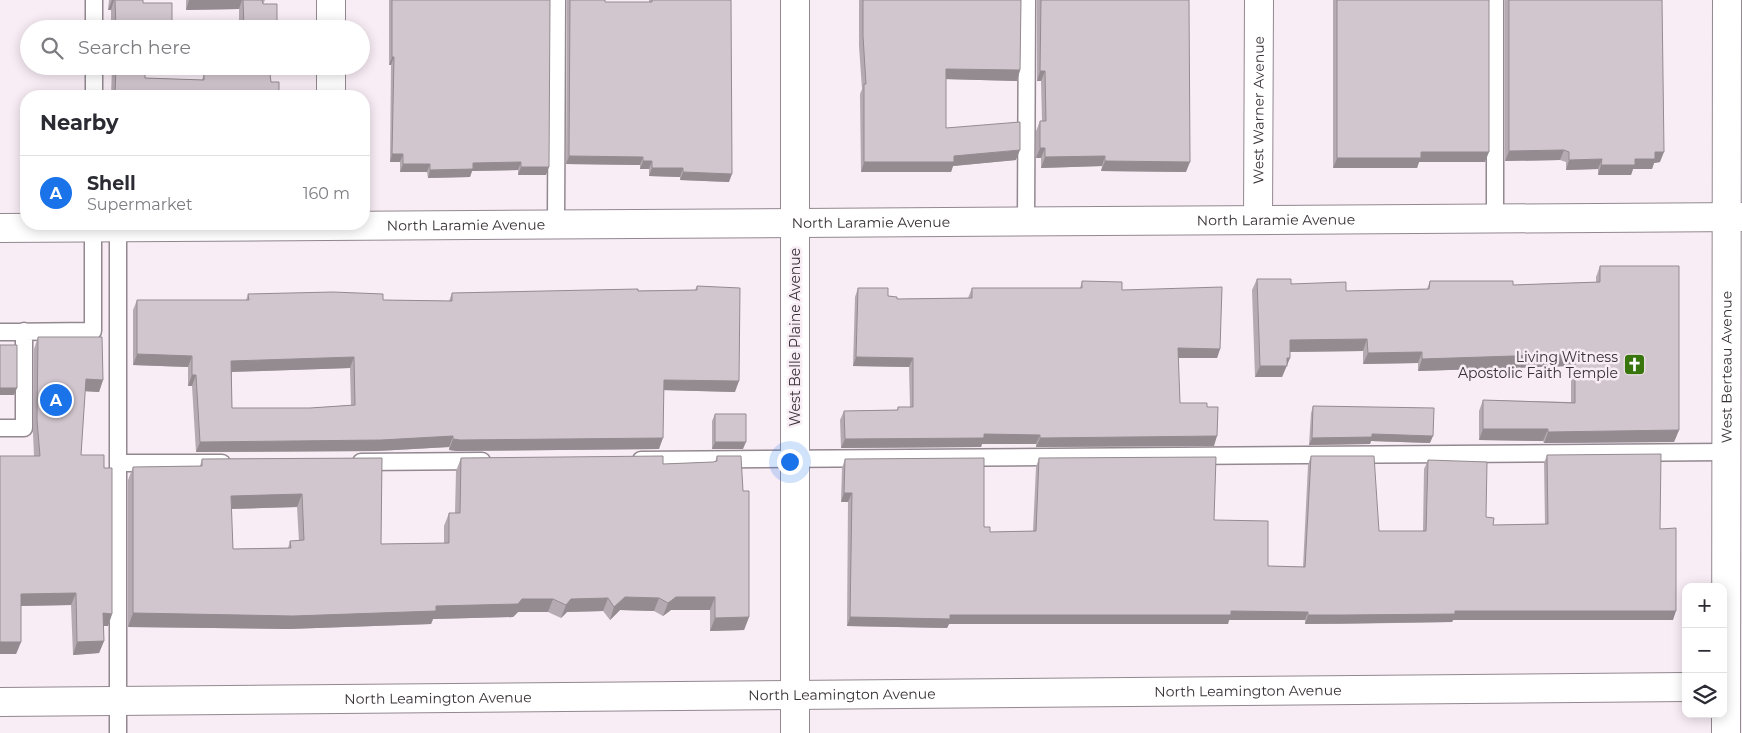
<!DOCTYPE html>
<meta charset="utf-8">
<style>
:root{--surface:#fff;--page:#f2f2f3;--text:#2b2b33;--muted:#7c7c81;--line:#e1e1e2;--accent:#1a73e8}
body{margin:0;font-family:Montserrat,sans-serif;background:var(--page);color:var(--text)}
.controls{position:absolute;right:15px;bottom:15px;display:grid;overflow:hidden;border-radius:10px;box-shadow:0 2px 12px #0003}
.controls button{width:45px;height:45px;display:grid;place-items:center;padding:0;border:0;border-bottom:1px solid var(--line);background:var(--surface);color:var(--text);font:25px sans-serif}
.you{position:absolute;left:789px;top:461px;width:18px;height:18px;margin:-12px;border:4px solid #fff;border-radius:50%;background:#1a73e8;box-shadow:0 0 0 8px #1a73e833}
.badge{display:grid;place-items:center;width:32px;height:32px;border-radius:50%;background:var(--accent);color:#fff;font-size:16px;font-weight:700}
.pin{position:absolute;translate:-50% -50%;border:2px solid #fff;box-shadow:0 1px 5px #0006}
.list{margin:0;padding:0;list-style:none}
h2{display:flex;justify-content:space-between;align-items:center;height:65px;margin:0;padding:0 20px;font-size:21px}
h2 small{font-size:16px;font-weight:400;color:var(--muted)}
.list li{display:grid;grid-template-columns:32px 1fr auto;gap:15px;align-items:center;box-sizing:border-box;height:75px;padding:0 20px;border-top:1px solid var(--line)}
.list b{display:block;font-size:19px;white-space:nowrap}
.list p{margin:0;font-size:16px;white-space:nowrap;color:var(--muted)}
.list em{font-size:16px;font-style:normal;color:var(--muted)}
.icon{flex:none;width:28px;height:28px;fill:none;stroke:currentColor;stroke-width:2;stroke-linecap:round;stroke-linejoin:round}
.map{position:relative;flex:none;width:1742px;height:733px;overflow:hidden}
.search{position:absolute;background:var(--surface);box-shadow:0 2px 12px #0003;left:20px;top:20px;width:350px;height:55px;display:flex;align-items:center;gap:12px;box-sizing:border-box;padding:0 18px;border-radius:28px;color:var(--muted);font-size:19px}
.panel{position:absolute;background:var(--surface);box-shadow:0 2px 12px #0003;left:20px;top:90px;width:350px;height:140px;border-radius:20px}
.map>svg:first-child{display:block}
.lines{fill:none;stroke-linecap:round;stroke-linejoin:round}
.service-casing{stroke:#938890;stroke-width:19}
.minor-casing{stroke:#938890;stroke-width:30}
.tertiary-casing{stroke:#938890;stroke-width:30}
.service{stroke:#fff;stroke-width:16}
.minor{stroke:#fff;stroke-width:28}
.tertiary{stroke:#fff;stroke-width:28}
.wall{fill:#b5aab1;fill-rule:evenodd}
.shaded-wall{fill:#938b90}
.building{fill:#d2c6ce;stroke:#938b90;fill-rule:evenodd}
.labels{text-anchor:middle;stroke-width:5;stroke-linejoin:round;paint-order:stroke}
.street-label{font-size:14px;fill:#373236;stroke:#f8ecf5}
.poi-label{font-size:14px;fill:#373236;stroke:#f8ecf5;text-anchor:end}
</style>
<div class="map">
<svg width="1742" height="733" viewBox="0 0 1742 733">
<rect width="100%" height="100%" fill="#f8ecf5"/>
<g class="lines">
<defs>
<path id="service" d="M94 29V0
M94 96V66
M1495 218V0
M1026 221 1027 0
M556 224 557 0
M0 332 93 331V224
M0 428H24V331
M641 460 1726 452
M361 462 482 461
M118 463H222
M118 733V227"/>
<g id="minor">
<path d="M331 0V29"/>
<path d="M795 0V733"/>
<path d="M331 66V96"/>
<path id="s1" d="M1258 220 1259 0"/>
<path id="s2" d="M0 702 1686 687"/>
<path id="s3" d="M1726 733 1727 0"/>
</g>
<g id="tertiary">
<path id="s4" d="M0 228 1742 217"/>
</g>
</defs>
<use href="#service" class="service-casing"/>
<use href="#minor" class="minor-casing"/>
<use href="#tertiary" class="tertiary-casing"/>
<use href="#service" class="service"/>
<use href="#minor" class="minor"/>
<use href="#tertiary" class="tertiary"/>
</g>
<path class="wall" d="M109 0H143V3L172 29H111V10H108Z
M186 0H265L263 4 277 29H239V9L186 10Z
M389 0H550L546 175H518V170L472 171 470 177 428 178 427 172H400V162H390L391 65H389Z
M567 0H605V2H649V0H731L729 182 680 180V177L649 176V169H640V165L566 164Z
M859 0H1021L1020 70 1017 81 946 79V128L1016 160 953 166 951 172H861L860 94 862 89 859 46Z
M1037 0H1189L1186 172 1101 171 1102 166 1041 168V158H1036V131L1040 121H1042L1041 81H1037Z
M1333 0H1489L1485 162H1419L1417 168H1333Z
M1505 0H1662L1660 162 1654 163 1652 169H1633L1631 175H1598V169L1566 170V162L1560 160 1505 161Z
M112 66H145V78L202 80 204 74H240V66H269L271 82 279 96H111Z
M1600 266 1679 430 1674 442 1544 443 1543 441 1479 440V411L1483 400 1571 402V366L1418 371V363L1363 364V351L1290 352V358L1282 377H1255L1252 290 1257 279 1346 291 1427 289 1430 281 1513 285 1596 282V277Z
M1082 281 1122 290 1220 349 1217 358H1178L1180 403 1207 407 1214 446 1036 447V444H982L981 447 841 448 840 420 844 411 897 410 898 407H910L909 367 853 366 855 297 858 288 897 299 968 298 972 288H1080Z
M697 286 735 392 664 390 659 449 457 451 449 450V447L377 451 196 452 192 386H188V367L133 365V310L137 300H246L248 294 383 300 449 301 452 293 695 290ZM350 368 351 405 310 408H232V372Z
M38 337 103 380 99 392 85 391 81 455 104 468 112 614 108 626H103L104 641 99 653 73 655 71 605 21 606V642L16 654H0V456H34L33 433 34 349Z
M1313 406 1430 443 1371 441 1370 444 1309 445 1311 413Z
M715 414 743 449H712V421Z
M1547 455 1660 529 1673 620H1453L1452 622 1340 624H1305V620H1229L1228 624H949L947 628 847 626 848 502H841L842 468 845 459 984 527 990 532 1033 531 1036 467 1039 458 1214 520 1268 566 1303 567 1308 465 1311 456 1379 531H1423L1424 469 1428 460 1493 525 1545 524 1544 463Z
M717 456 749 617 744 630 710 631V610H671L663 616 654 611 620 610 610 620 603 611 567 612 561 618 548 612H518L513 617 433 619 431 624 288 629 128 627V480L133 467 200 466 202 459 382 458 381 544 444 543V526L449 513H455L456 471 461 458 663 464 715 462ZM297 507 299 541H290L288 548 233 549 231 509Z"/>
<path class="shaded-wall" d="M112 0H114L111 10H108Z
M189 0H242L239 9 186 10Z
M392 57H394L391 65H389Z
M946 69 1020 70 1017 81 942 79Z
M1040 71H1045L1041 81H1037Z
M1040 148H1045L1041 158H1036Z
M1020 150 1016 160 953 166 951 172H861L864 162 954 156Z
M1564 150 1560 160 1505 161 1509 151Z
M1421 152H1489L1485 162H1419L1417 168H1333L1337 158Z
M1655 152H1664L1660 162 1654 163 1652 169H1633L1631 175H1598L1601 165Z
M392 154H403L400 162H390Z
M569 156 643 157 640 165 566 164Z
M1105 156 1102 166 1041 168 1045 157Z
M1602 159 1598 169 1566 170 1569 160Z
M643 161H652L649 169H640Z
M1105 161 1190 162 1186 172 1101 171Z
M521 162 518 170 472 171 470 177 428 178 430 170 473 163Z
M403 164H430L427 172H400Z
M521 167H549L546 175H518Z
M652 168H683L680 177 649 176Z
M683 172 732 174 729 182 680 180Z
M1367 339 1363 351 1286 352 1290 340Z
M1178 348 1220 349 1217 358H1175Z
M1422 352 1418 363 1363 364 1368 353Z
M137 354 192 356 188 367 133 365Z
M1575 354 1571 366 1418 371 1422 359Z
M354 357 350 368 228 372 231 361Z
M856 357 913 358 909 367 853 366Z
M1290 358 1282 377H1255L1260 366Z
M192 375H196L192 386H188Z
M86 379 103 380 99 392 81 391Z
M664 380 739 381 735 392 660 390Z
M0 388H17L14 395H0Z
M1483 429H1548L1543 441 1479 440Z
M1679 430 1674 442 1544 443 1548 432Z
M984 434 1040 435 1036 444H982L981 447 841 448 845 439Z
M1372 434 1433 436 1430 443 1371 441 1370 444 1309 445 1312 438Z
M453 436 449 447 377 451 196 452 200 442Z
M1217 436 1214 446 1036 447 1040 438Z
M663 438 659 449 457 451 449 450 453 439Z
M715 442H746L743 449H712Z
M844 493H852L848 502H841Z
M302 494 297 507 226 509 231 496Z
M76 593 71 605 17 606 21 594Z
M625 597 659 598 654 611 620 610 610 620 614 607Z
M676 597H715L710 610H671L663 616 668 603Z
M608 598 603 611 567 612 561 618 566 605 571 599Z
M522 599H553L548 612H518L513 617 433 619 431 624 288 629 128 627 133 613 436 606Z
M1231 611 1308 612 1305 620H1229L1228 624H949L947 628 847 626 850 617 950 615Z
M1455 611H1676L1673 620H1453L1452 622 1305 624 1308 615Z
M103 613 112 614 108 626H98Z
M749 617 744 630 710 631 715 618Z
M104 641 99 653 73 655 77 642Z
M0 642H21L16 654H0Z"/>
<path class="building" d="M115 0H143V3H172V29H116Z
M243 0H262L263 4H277V29H244Z
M392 0H550L549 167H521V162L473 163V169L430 170V164H403V154H392L394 57H392Z
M570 0H605V2H652V0H731L732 174 683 172V168H652V161H643V157L569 156Z
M863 0H1021L1020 70 946 69V128L1020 122V150L954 156V162H864V84H866L863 36Z
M1041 0H1189L1190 162 1105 161V156L1045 157V148H1040V121H1046L1045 71H1040Z
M1337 0H1489V152H1421V158H1337Z
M1509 0H1662L1664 152H1655V159H1635V165H1601L1602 159 1569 160V152L1564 150 1509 151Z
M116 66H145V78L204 80V74H245V66H269L271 82H279V96H115Z
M1600 266H1679V430L1548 432V429H1483V400L1575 403V354L1422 359V352L1368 353 1367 339 1290 340V358H1287V366H1260L1257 279H1291V284L1346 282V291L1429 289 1430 281H1513V285L1600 282Z
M1082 281 1122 282V290L1222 287 1220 349 1178 348 1180 403H1207V407H1218L1217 436 1040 438V435L984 434V438L845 439 844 411 898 410V407H913V358L856 357 858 288H888V296L897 297V299L972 298V288H1082Z
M697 286 740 288 739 381 664 380 663 438 460 440 453 439V436L381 440 200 442 196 375H192V356L137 354V300H249L248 294 333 292 383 294V300L452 301V293L638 289V291L697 290ZM354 357 355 405 310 408H232L231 361Z
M38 337H102L103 380 86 379 81 455H104V468H112V614L103 613 104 641 77 642 76 593 21 594V642H0V456H40L37 420Z
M0 345H17V388H0Z
M1313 406 1434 408 1433 436 1372 434V437L1312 438Z
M715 414H746V442H715Z
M1661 454 1660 529 1676 528V611H1455V614L1343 615H1308V612L1231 611V615H950V619L850 617 852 493H844L845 459 984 458V527H990V532L1036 531 1039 458 1216 457 1214 520 1268 521V566L1305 567 1311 456H1374L1379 531H1426L1428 460 1487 462 1486 517 1494 518 1493 525 1548 524 1547 455Z
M663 456V464L713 462 717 461V456H741L743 491H749V617L715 618V597H676L668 603 659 598 625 597 614 607 608 598 571 599 566 605 553 599H522L518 604 436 606V611L293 616 133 613V467L202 466V459L382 458 381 544 449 543V513H460L461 458ZM302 494 304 540 290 541 291 548 233 549 231 496Z"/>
<defs>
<symbol id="church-square" viewBox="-11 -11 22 22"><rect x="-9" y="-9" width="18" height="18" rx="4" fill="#38750d" stroke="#f8ecf5"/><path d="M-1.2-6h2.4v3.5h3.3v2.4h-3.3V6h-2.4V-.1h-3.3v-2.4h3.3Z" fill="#fff"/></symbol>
</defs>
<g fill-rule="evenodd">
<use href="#church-square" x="1622" y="352" width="25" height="25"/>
</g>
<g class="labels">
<g class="street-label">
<text dy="5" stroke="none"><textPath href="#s1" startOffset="110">West Warner Avenue</textPath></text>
<text dy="5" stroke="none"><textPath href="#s4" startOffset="1276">North Laramie Avenue</textPath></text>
<text dy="5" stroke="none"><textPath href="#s4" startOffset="871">North Laramie Avenue</textPath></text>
<text dy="5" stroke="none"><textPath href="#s4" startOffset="466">North Laramie Avenue</textPath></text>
<text transform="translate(795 337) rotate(-90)" y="5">West Belle Plaine Avenue</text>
<text dy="5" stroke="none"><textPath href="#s3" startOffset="366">West Berteau Avenue</textPath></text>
<text dy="5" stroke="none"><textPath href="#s2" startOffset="1248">North Leamington Avenue</textPath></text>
<text dy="5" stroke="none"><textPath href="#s2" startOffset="842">North Leamington Avenue</textPath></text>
<text dy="5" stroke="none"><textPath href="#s2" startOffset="438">North Leamington Avenue</textPath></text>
</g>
<g class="poi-label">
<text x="1618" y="362">Living Witness<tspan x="1618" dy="16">Apostolic Faith Temple</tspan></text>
</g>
</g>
</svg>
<div class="controls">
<button>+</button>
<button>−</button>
<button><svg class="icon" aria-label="layers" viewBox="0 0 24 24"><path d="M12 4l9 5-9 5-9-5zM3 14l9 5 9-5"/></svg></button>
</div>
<div class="you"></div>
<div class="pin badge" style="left:56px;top:400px">A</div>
<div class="search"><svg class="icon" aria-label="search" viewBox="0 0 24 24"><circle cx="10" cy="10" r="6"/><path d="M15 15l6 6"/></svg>Search here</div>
<section class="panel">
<h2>Nearby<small></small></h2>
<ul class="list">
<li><span class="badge">A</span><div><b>Shell</b><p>Supermarket</p></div><em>160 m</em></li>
</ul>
</section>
</div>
